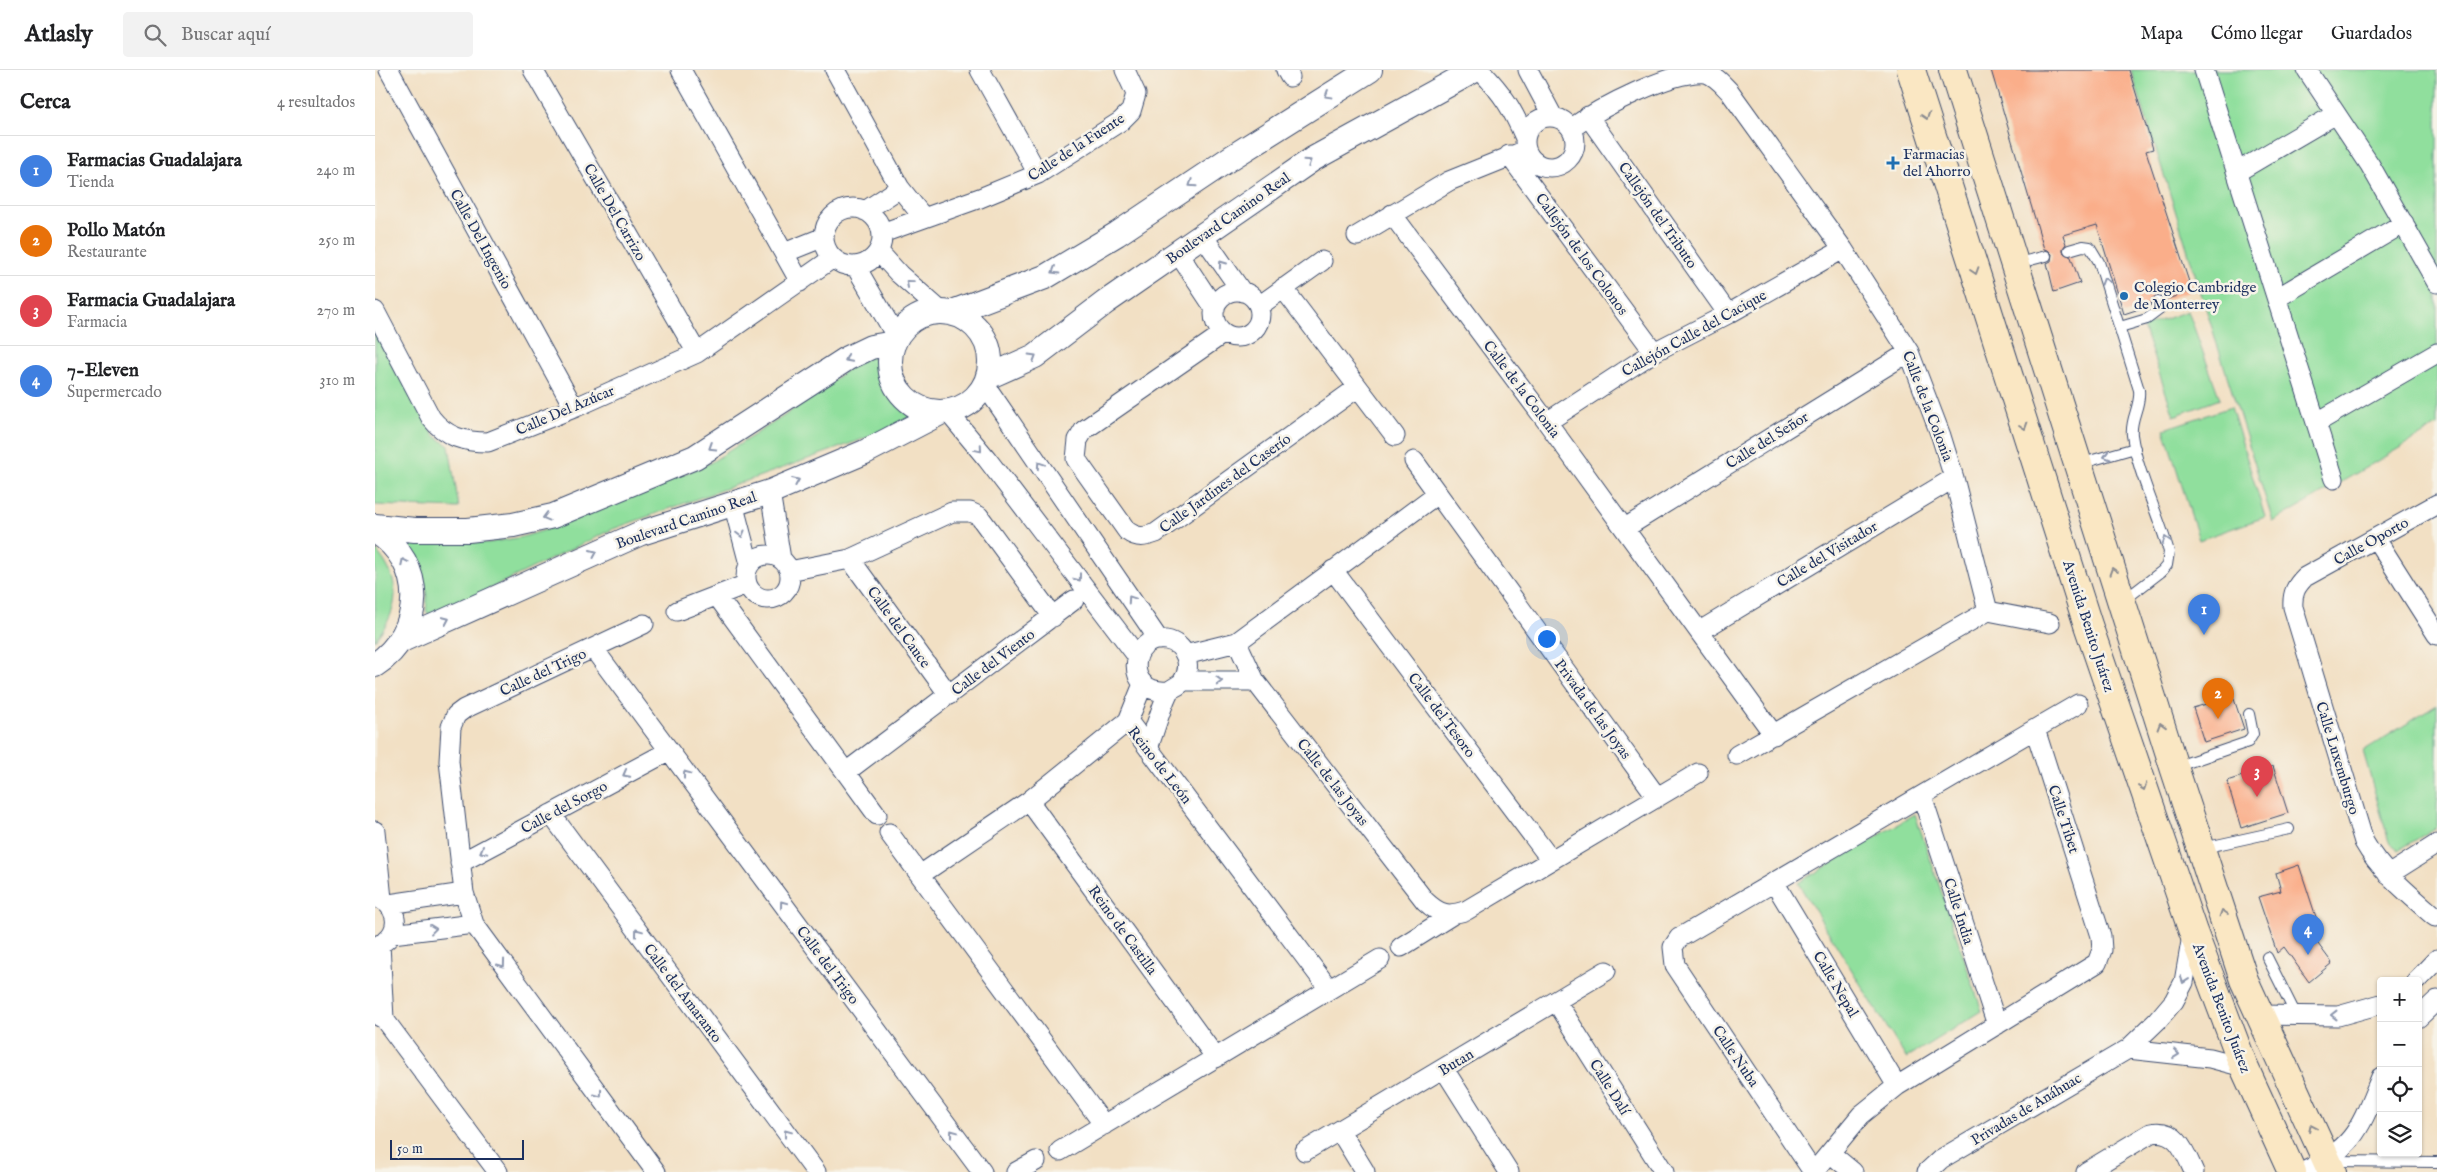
<!DOCTYPE html>
<html lang="es">
<meta charset="utf-8">
<style>
:root{--surface:#fff;--page:#f2f2f2;--text:#202124;--muted:#757577;--line:#e0e0e0;--accent:#1f6fb2}
body{margin:0;font-family:"IM FELL English",serif;background:var(--page);color:var(--text)}
.controls{position:absolute;right:15px;bottom:15px;display:grid;overflow:hidden;border-radius:5px;box-shadow:0 1px 4px #0004}
.controls button{width:45px;height:45px;display:grid;place-items:center;padding:0;border:0;border-bottom:1px solid var(--line);background:var(--surface);color:var(--text);font:25px sans-serif}
.scale{position:absolute;left:15px;bottom:12px;width:134px;box-sizing:border-box;padding-left:5px;border:2px solid #1b2f5e;border-top:0;font-size:14px;line-height:18px;white-space:nowrap;color:#1b2f5e;-webkit-text-stroke:4px #f7f3e8;paint-order:stroke}
.you{position:absolute;left:1171px;top:568px;width:18px;height:18px;margin:-12px;border:4px solid #fff;border-radius:50%;background:#1a73e8;box-shadow:0 0 0 8px #1a73e833}
.badge{display:grid;place-items:center;width:32px;height:32px;border-radius:50%;background:var(--accent);color:#fff;font-size:16px;font-weight:700}
.pin{position:absolute;translate:-50% -41px;filter:drop-shadow(0 1px 2px #0008)}
.pin::after{content:'';position:absolute;top:26px;width:18px;height:15px;background:inherit;clip-path:polygon(0 0,100% 0,50% 100%)}
.list{margin:0;padding:0;list-style:none}
h2{display:flex;justify-content:space-between;align-items:center;height:65px;margin:0;padding:0 20px;font-size:21px}
h2 small{font-size:16px;font-weight:400;color:var(--muted)}
.list li{display:grid;grid-template-columns:32px 1fr auto;gap:15px;align-items:center;box-sizing:border-box;height:70px;padding:0 20px;border-top:1px solid var(--line)}
.list b{display:block;font-size:19px;white-space:nowrap}
.list p{margin:0;font-size:16px;white-space:nowrap;color:var(--muted)}
.list em{font-size:16px;font-style:normal;color:var(--muted)}
.icon{flex:none;width:28px;height:28px;fill:none;stroke:currentColor;stroke-width:2;stroke-linecap:round;stroke-linejoin:round}
.map{position:relative;flex:none;width:2062px;height:1102px;overflow:hidden}
header{display:flex;align-items:center;gap:30px;box-sizing:border-box;height:70px;padding:0 25px;background:var(--surface);border-bottom:1px solid var(--line)}
header strong{font-size:24px}
nav{display:flex;gap:28px;margin-inline-start:auto;font-size:18px}
.search{width:350px;height:45px;background:var(--page);display:flex;align-items:center;gap:12px;box-sizing:border-box;padding:0 18px;border-radius:5px;color:var(--muted);font-size:19px}
main{display:flex}
aside{flex:1;background:var(--surface)}
.map>svg:first-child{display:block}
.green{fill:#90df9d;stroke:#56877e}
.building{fill:#faae8a}
.lines{fill:none;stroke-linecap:round;stroke-linejoin:round}
.service-casing{stroke:#3b4a6d;stroke-width:12}
.minor-casing{stroke:#3b4a6d;stroke-width:21}
.tertiary-casing{stroke:#3b4a6d;stroke-width:26}
.secondary-casing{stroke:#3b4a6d;stroke-width:30}
.service{stroke:#fff;stroke-width:10}
.minor{stroke:#fff;stroke-width:19}
.tertiary{stroke:#fff;stroke-width:24}
.secondary{stroke:#fae7c3;stroke-width:28}
.oneway{stroke:#8d97ae}
.oneway2{stroke:#8a8b90}
.poi-dot{fill:#1f6fb2;stroke:#f7f3e8;stroke-width:2}
.labels{text-anchor:middle;stroke-width:5;stroke-linejoin:round;paint-order:stroke}
.street-label{font-size:15px;fill:#1b2f5e;stroke:#f7f3e8}
.poi-label{font-size:15px;fill:#1b2f5e;stroke:#f7f3e8;text-anchor:start}
</style>
<header>
<strong>Atlasly</strong>
<div class="search"><svg class="icon" aria-label="search" viewBox="0 0 24 24"><circle cx="10" cy="10" r="6"/><path d="M15 15l6 6"/></svg>Buscar aquí</div>
<nav><a>Mapa</a><a>Cómo llegar</a><a>Guardados</a></nav>
</header>
<main>
<aside>
<h2>Cerca<small>4 resultados</small></h2>
<ul class="list">
<li><span class="badge" style="background:#3f7fe0">1</span><div><b>Farmacias Guadalajara</b><p>Tienda</p></div><em>240 m</em></li>
<li><span class="badge" style="background:#e8710a">2</span><div><b>Pollo Matón</b><p>Restaurante</p></div><em>250 m</em></li>
<li><span class="badge" style="background:#e0444e">3</span><div><b>Farmacia Guadalajara</b><p>Farmacia</p></div><em>270 m</em></li>
<li><span class="badge" style="background:#3f7fe0">4</span><div><b>7-Eleven</b><p>Supermercado</p></div><em>310 m</em></li>
</ul>
</aside>
<div class="map">
<svg width="2062" height="1102" viewBox="0 0 2062 1102">
<rect width="100%" height="100%" fill="#f7f3e8"/>
<filter id="ink" filterUnits="userSpaceOnUse"><feTurbulence type="fractalNoise" baseFrequency=".02" numOctaves="2"/><feDisplacementMap in="SourceGraphic" scale="10" xChannelSelector="R" yChannelSelector="G"/><feConvolveMatrix kernelMatrix="1 2 1 2 8 2 1 2 1" color-interpolation-filters="sRGB"/></filter>
<filter id="wash" filterUnits="userSpaceOnUse"><feTurbulence type="fractalNoise" baseFrequency=".0096" numOctaves="4" result="noise"/><feDisplacementMap in="SourceGraphic" scale="20" xChannelSelector="R" yChannelSelector="G"/><feGaussianBlur stdDeviation="1.12" result="paint"/><feColorMatrix in="noise" values="0 0 0 0 0 0 0 0 0 0 0 0 0 0 0 0 0 1.4 0 .05"/><feComposite in="paint" operator="in"/></filter>
<g filter="url(#wash)">
<rect width="100%" height="100%" fill="#f2e0c4"/>
<path class="green" d="M1756 0H2062V356L1898 452Z
M1813 241 1845 329 1799 346 1768 257Z
M0 256 60 366 74 376 84 438 0 435Z
M494 286 502 291 514 321 536 347 505 363 238 459 56 547 51 541C54 516 48 499 34 478L41 469 112 473 147 467 177 458 335 393 409 346 483 292Z
M1856 337 1890 447 1824 470 1789 359Z
M0 479C27 510 26 539 0 570Z
M2062 635V757L2024 780 2014 772 1988 681Z
M1540 744 1607 941 1531 988 1423 813Z"/>
<g id="blocks">
<path class="building" d="M1616 0H1754L1778 79 1771 81 1817 221 1789 230 1786 226 1782 225 1777 229 1776 235 1749 244 1722 155 1688 165 1691 174 1688 178V182L1696 187 1705 213 1679 222 1672 193 1676 191 1677 184 1673 180 1669 179Z
M1858 626 1869 659 1829 672 1818 638Z
M1898 696 1913 743 1866 758 1852 711Z
M1924 795 1942 850 1932 859 1957 893 1934 912 1909 877 1902 883 1883 827 1906 821 1901 803Z"/>
</g>
</g>
<g filter="url(#ink)">
<use href="#blocks" fill-opacity="0" stroke="#3b4a6d" stroke-width="1"/>
<g class="lines">
<defs>
<path id="service" d="M1694 180 1708 176 1715 177 1724 192 1764 320C1766 337 1755 348 1757 365 1762 401 1784 446 1794 482L1792 495 1787 501 1748 531
M1640 194 1671 186
M1745 257 1772 249 1784 240 1783 232
M1704 394 1760 378
M1800 697 1873 672 1878 664 1874 644
M1828 778 1914 759
M1892 887 1921 945
M1955 1091 2062 1092"/>
<path id="minor" d="M14 0 199 338
M158 0 322 283
M306 0 425 212
M460 0 525 118 548 147
M605 0 663 104
M911 0 915 7
M1105 0C1128 24 1137 38 1150 68
M1153 0 1178 47
M1829 0 1959 409
M1932 0 1995 95 2062 213
M1213 46 1353 244
M1150 72a25 25 0 1 1 50 0a25 25 0 1 1-50 0Z
M1197 58C1224 38 1297 0 1331 3 1341 6 1348 15 1355 22L1468 179 1534 282 1566 366 1579 408 1613 541
M1134 85 1279 282
M1862 102 1961 44
M449 167a29 29 0 1 1 58 0a29 29 0 1 1-58 0Z
M490 141 525 118
M1017 144 1172 352 1399 665
M507 163 605 128 663 104 746 51 756 41 761 24 750 0
M828 166 867 222
M982 166 1074 111 1151 80
M504 182 524 204 567 242
M409 183 449 167
M803 183 840 239
M481 197 521 266
M908 218 1020 366
M839 244a23 23 0 1 1 46 0a23 23 0 1 1-46 0Z
M1902 228 2029 153
M884 236 947 191
M0 241 56 348C71 367 89 372 113 372L199 338 322 283 458 188
M849 263 709 360 703 370 701 389 752 461C763 469 770 467 781 463L982 318
M610 315 784 570
M573 342 612 389 762 586
M1172 352 1279 282 1353 244 1468 179
M1941 353 2062 283
M1039 391 1282 727
M395 422 406 489
M358 433 374 494
M1250 458 1534 282
M2001 469 2062 565
M371 507a22 22 0 1 1 44 0a22 22 0 1 1-44 0Z
M475 489 574 625
M958 500 1176 790
M414 501 475 489 577 442H595L604 446 678 547
M342 526 502 745
M302 541 372 514
M1613 541 1675 553
M269 554 89 639 81 645 76 657 74 691 89 823 99 854 281 1102
M1325 561 1579 408
M862 572 880 611 1050 831C1065 845 1073 847 1092 840L1323 703
M218 578 607 1102
M810 585 862 572 1062 424
M808 611H880
M753 651 954 919
M1660 659 1703 634
M773 678C780 660 785 640 793 623 795 618 803 617 807 612 819 596 810 573 791 570 754 564 748 625 793 621
M1362 685 1613 541
M471 702 699 530
M1547 726 1622 955
M654 731 841 988
M176 744 441 1102
M0 761 7 829
M514 763 729 1055
M85 793 294 681
M545 805 654 731 753 651 768 614
M2013 805 2062 774
M1399 812 1522 1016
M0 827C21 833 28 857 10 871
M14 834 89 823
M2060 847C2034 824 2006 802 1989 772L1918 537C1917 523 1921 516 1930 507L2062 434
M17 864 99 854
M5 874 9 949
M1026 877 1077 845
M2041 911 2062 889
M1181 931 1289 1102
M0 944 9 949 123 1102
M1885 945 1963 946 2006 934
M2043 948 2062 930
M1753 979 1835 988 1869 997
M1069 999 1134 1102
M965 1061 990 1102
M685 1081 1005 889
M930 1081 1231 901
M1455 1083 1478 1102
M641 1102 661 1091
M1438 1102 1300 895 1298 877 1304 868 1660 659 1726 866 1727 880 1722 893 1522 1016 1486 1045 1439 1102
M1552 1102 1566 1089 1753 979 1782 951 1799 931 1809 912 1817 866
M1711 1102 1776 1063C1802 1058 1810 1082 1819 1102
M1928 1102C1981 1077 1985 1058 2006 1007"/>
<path id="tertiary" d="M515 292a50 50 0 1 1 100 0a50 50 0 1 1-100 0Z
M575 243 670 207 742 164 854 89 995 0
M613 307 660 286 731 232 938 89 1100 0
M0 456 40 460H93L138 455 178 446 320 387 473 288 496 277 519 273
M0 461C52 493 50 562 0 595
M27 570 266 463 395 422 490 382 567 342"/>
<path id="secondary" d="M1536 0 1713 555 1818 862 1869 997 1917 1102
M1578 0 1799 697 1869 910 1957 1102"/>
</defs>
<use href="#service" class="service-casing"/>
<use href="#minor" class="minor-casing"/>
<use href="#tertiary" class="tertiary-casing"/>
<use href="#secondary" class="secondary-casing"/>
<use href="#service" class="service"/>
<use href="#minor" class="minor"/>
<use href="#tertiary" class="tertiary"/>
<use href="#secondary" class="secondary"/>
</g>
<defs><path id="oneway-chevron" d="M-2-3.5L2.5 0L-2 3.5" fill="none" stroke-width="1.6" stroke-linecap="round" stroke-linejoin="round" transform="scale(1.25)"/></defs>
<g class="oneway">
<use href="#oneway-chevron" transform="translate(953 25) rotate(149)"/>
<use href="#oneway-chevron" transform="translate(933 92) rotate(-34)"/>
<use href="#oneway-chevron" transform="translate(817 114) rotate(146)"/>
<use href="#oneway-chevron" transform="translate(847 194) rotate(-125)"/>
<use href="#oneway-chevron" transform="translate(680 201) rotate(150)"/>
<use href="#oneway-chevron" transform="translate(1730 211) rotate(-107)"/>
<use href="#oneway-chevron" transform="translate(534 213) rotate(-139)"/>
<use href="#oneway-chevron" transform="translate(658 287) rotate(-31)"/>
<use href="#oneway-chevron" transform="translate(473 289) rotate(152)"/>
<use href="#oneway-chevron" transform="translate(337 377) rotate(148)"/>
<use href="#oneway-chevron" transform="translate(604 379) rotate(50)"/>
<use href="#oneway-chevron" transform="translate(1732 386) rotate(164)"/>
<use href="#oneway-chevron" transform="translate(665 395) rotate(-124)"/>
<use href="#oneway-chevron" transform="translate(421 411) rotate(-23)"/>
<use href="#oneway-chevron" transform="translate(171 447) rotate(165)"/>
<use href="#oneway-chevron" transform="translate(366 464) rotate(75)"/>
<use href="#oneway-chevron" transform="translate(1791 470) rotate(-108)"/>
<use href="#oneway-chevron" transform="translate(219 483) rotate(-24)"/>
<use href="#oneway-chevron" transform="translate(29 492) rotate(-116)"/>
<use href="#oneway-chevron" transform="translate(703 508) rotate(53)"/>
<use href="#oneway-chevron" transform="translate(756 529) rotate(-124)"/>
<use href="#oneway-chevron" transform="translate(71 550) rotate(-24)"/>
<use href="#oneway-chevron" transform="translate(844 611)"/>
<use href="#oneway-chevron" transform="translate(251 704) rotate(152)"/>
<use href="#oneway-chevron" transform="translate(311 704) rotate(-127)"/>
<use href="#oneway-chevron" transform="translate(108 781) rotate(151)"/>
<use href="#oneway-chevron" transform="translate(408 834) rotate(-127)"/>
<use href="#oneway-chevron" transform="translate(58 859) rotate(-7)"/>
<use href="#oneway-chevron" transform="translate(263 862) rotate(-127)"/>
<use href="#oneway-chevron" transform="translate(127 894) rotate(54)"/>
<use href="#oneway-chevron" transform="translate(1809 910) rotate(109)"/>
<use href="#oneway-chevron" transform="translate(1959 945) rotate(-180)"/>
<use href="#oneway-chevron" transform="translate(1801 984) rotate(6)"/>
<use href="#oneway-chevron" transform="translate(224 1024) rotate(54)"/>
<use href="#oneway-chevron" transform="translate(412 1063) rotate(-127)"/>
<use href="#oneway-chevron" transform="translate(578 1063) rotate(-127)"/>
</g>
<g class="oneway2">
<use href="#oneway-chevron" transform="translate(1551 46) rotate(72)"/>
<use href="#oneway-chevron" transform="translate(1600 201) rotate(72)"/>
<use href="#oneway-chevron" transform="translate(1649 356) rotate(72)"/>
<use href="#oneway-chevron" transform="translate(1738 501) rotate(-108)"/>
<use href="#oneway-chevron" transform="translate(1786 656) rotate(-107)"/>
<use href="#oneway-chevron" transform="translate(1768 717) rotate(71)"/>
<use href="#oneway-chevron" transform="translate(1848 843) rotate(-108)"/>
<use href="#oneway-chevron" transform="translate(1937 1058) rotate(-115)"/>
</g>
</g>
<g class="poi-dot">
<path d="M1515.5 85.5h5v5h5v5h-5v5h-5v-5h-5v-5h5z"/>
<circle cx="1749" cy="226" r="5"/>
</g>
<g class="labels">
<g class="street-label">
<text transform="translate(701 77) rotate(-33)" y="5">Calle de la Fuente</text>
<text transform="translate(240 142) rotate(60)" y="5">Calle Del Carrizo</text>
<text transform="translate(1283 145) rotate(55)" y="5">Callejón del Tributo</text>
<text transform="translate(853 148) rotate(-35)" y="5">Boulevard Camino Real</text>
<text transform="translate(106 169) rotate(61)" y="5">Calle Del Ingenio</text>
<text transform="translate(1207 184) rotate(54)" y="5">Callejón de los Colonos</text>
<text transform="translate(1319 263) rotate(-29)" y="5">Callejón Calle del Cacique</text>
<text transform="translate(1147 319) rotate(53)" y="5">Calle de la Colonia</text>
<text transform="translate(1553 336) rotate(69)" y="5">Calle de la Colonia</text>
<text transform="translate(190 340) rotate(-23)" y="5">Calle Del Azúcar</text>
<text transform="translate(1392 370) rotate(-32)" y="5">Calle del Señor</text>
<text transform="translate(850 413) rotate(-36)" y="5">Calle Jardines del Caserío</text>
<text transform="translate(311 450) rotate(-19)" y="5">Boulevard Camino Real</text>
<text transform="translate(1996 471) rotate(-29)" y="5">Calle Oporto</text>
<text transform="translate(1452 484) rotate(-31)" y="5">Calle del Visitador</text>
<text transform="translate(1714 556) rotate(72)" y="5">Avenida Benito Juárez</text>
<text transform="translate(524 557) rotate(54)" y="5">Calle del Cauce</text>
<text transform="translate(618 592) rotate(-37)" y="5">Calle del Viento</text>
<text transform="translate(168 602) rotate(-25)" y="5">Calle del Trigo</text>
<text transform="translate(1218 639) rotate(54)" y="5">Privada de las Joyas</text>
<text transform="translate(1067 645) rotate(53)" y="5">Calle del Tesoro</text>
<text transform="translate(1963 688) rotate(73)" y="5">Calle Luxemburgo</text>
<text transform="translate(785 695) rotate(52)" y="5">Reino de León</text>
<text transform="translate(958 712) rotate(52)" y="5">Calle de las Joyas</text>
<text transform="translate(189 737) rotate(-28)" y="5">Calle del Sorgo</text>
<text transform="translate(1689 749) rotate(72)" y="5">Calle Tibet</text>
<text transform="translate(1584 841) rotate(72)" y="5">Calle India</text>
<text transform="translate(748 860) rotate(54)" y="5">Reino de Castilla</text>
<text transform="translate(453 895) rotate(53)" y="5">Calle del Trigo</text>
<text transform="translate(1461 914) rotate(59)" y="5">Calle Nepal</text>
<text transform="translate(308 923) rotate(53)" y="5">Calle del Amaranto</text>
<text transform="translate(1847 938) rotate(69)" y="5">Avenida Benito Juárez</text>
<text transform="translate(1361 986) rotate(56)" y="5">Calle Nuba</text>
<text transform="translate(1081 992) rotate(-31)" y="5">Butan</text>
<text transform="translate(1235 1017) rotate(58)" y="5">Calle Dalí</text>
<text transform="translate(1651 1039) rotate(-31)" y="5">Privadas de Anáhuac</text>
</g>
<g class="poi-label">
<text x="1528" y="89">Farmacias<tspan x="1528" dy="17">del Ahorro</tspan></text>
<text x="1759" y="222">Colegio Cambridge<tspan x="1759" dy="17">de Monterrey</tspan></text>
</g>
</g>
</svg>
<div class="controls">
<button>+</button>
<button>−</button>
<button><svg class="icon" aria-label="locate" viewBox="0 0 24 24"><circle cx="12" cy="12" r="6"/><path d="M12 2v4M12 18v4M2 12h4M18 12h4"/></svg></button>
<button><svg class="icon" aria-label="layers" viewBox="0 0 24 24"><path d="M12 4l9 5-9 5-9-5zM3 14l9 5 9-5"/></svg></button>
</div>
<div class="scale">50 m</div>
<div class="you"></div>
<div class="pin badge" style="left:1829px;top:565px;background:#3f7fe0">1</div>
<div class="pin badge" style="left:1843px;top:649px;background:#e8710a">2</div>
<div class="pin badge" style="left:1882px;top:727px;background:#e0444e">3</div>
<div class="pin badge" style="left:1933px;top:885px;background:#3f7fe0">4</div>
</div>
</main>
